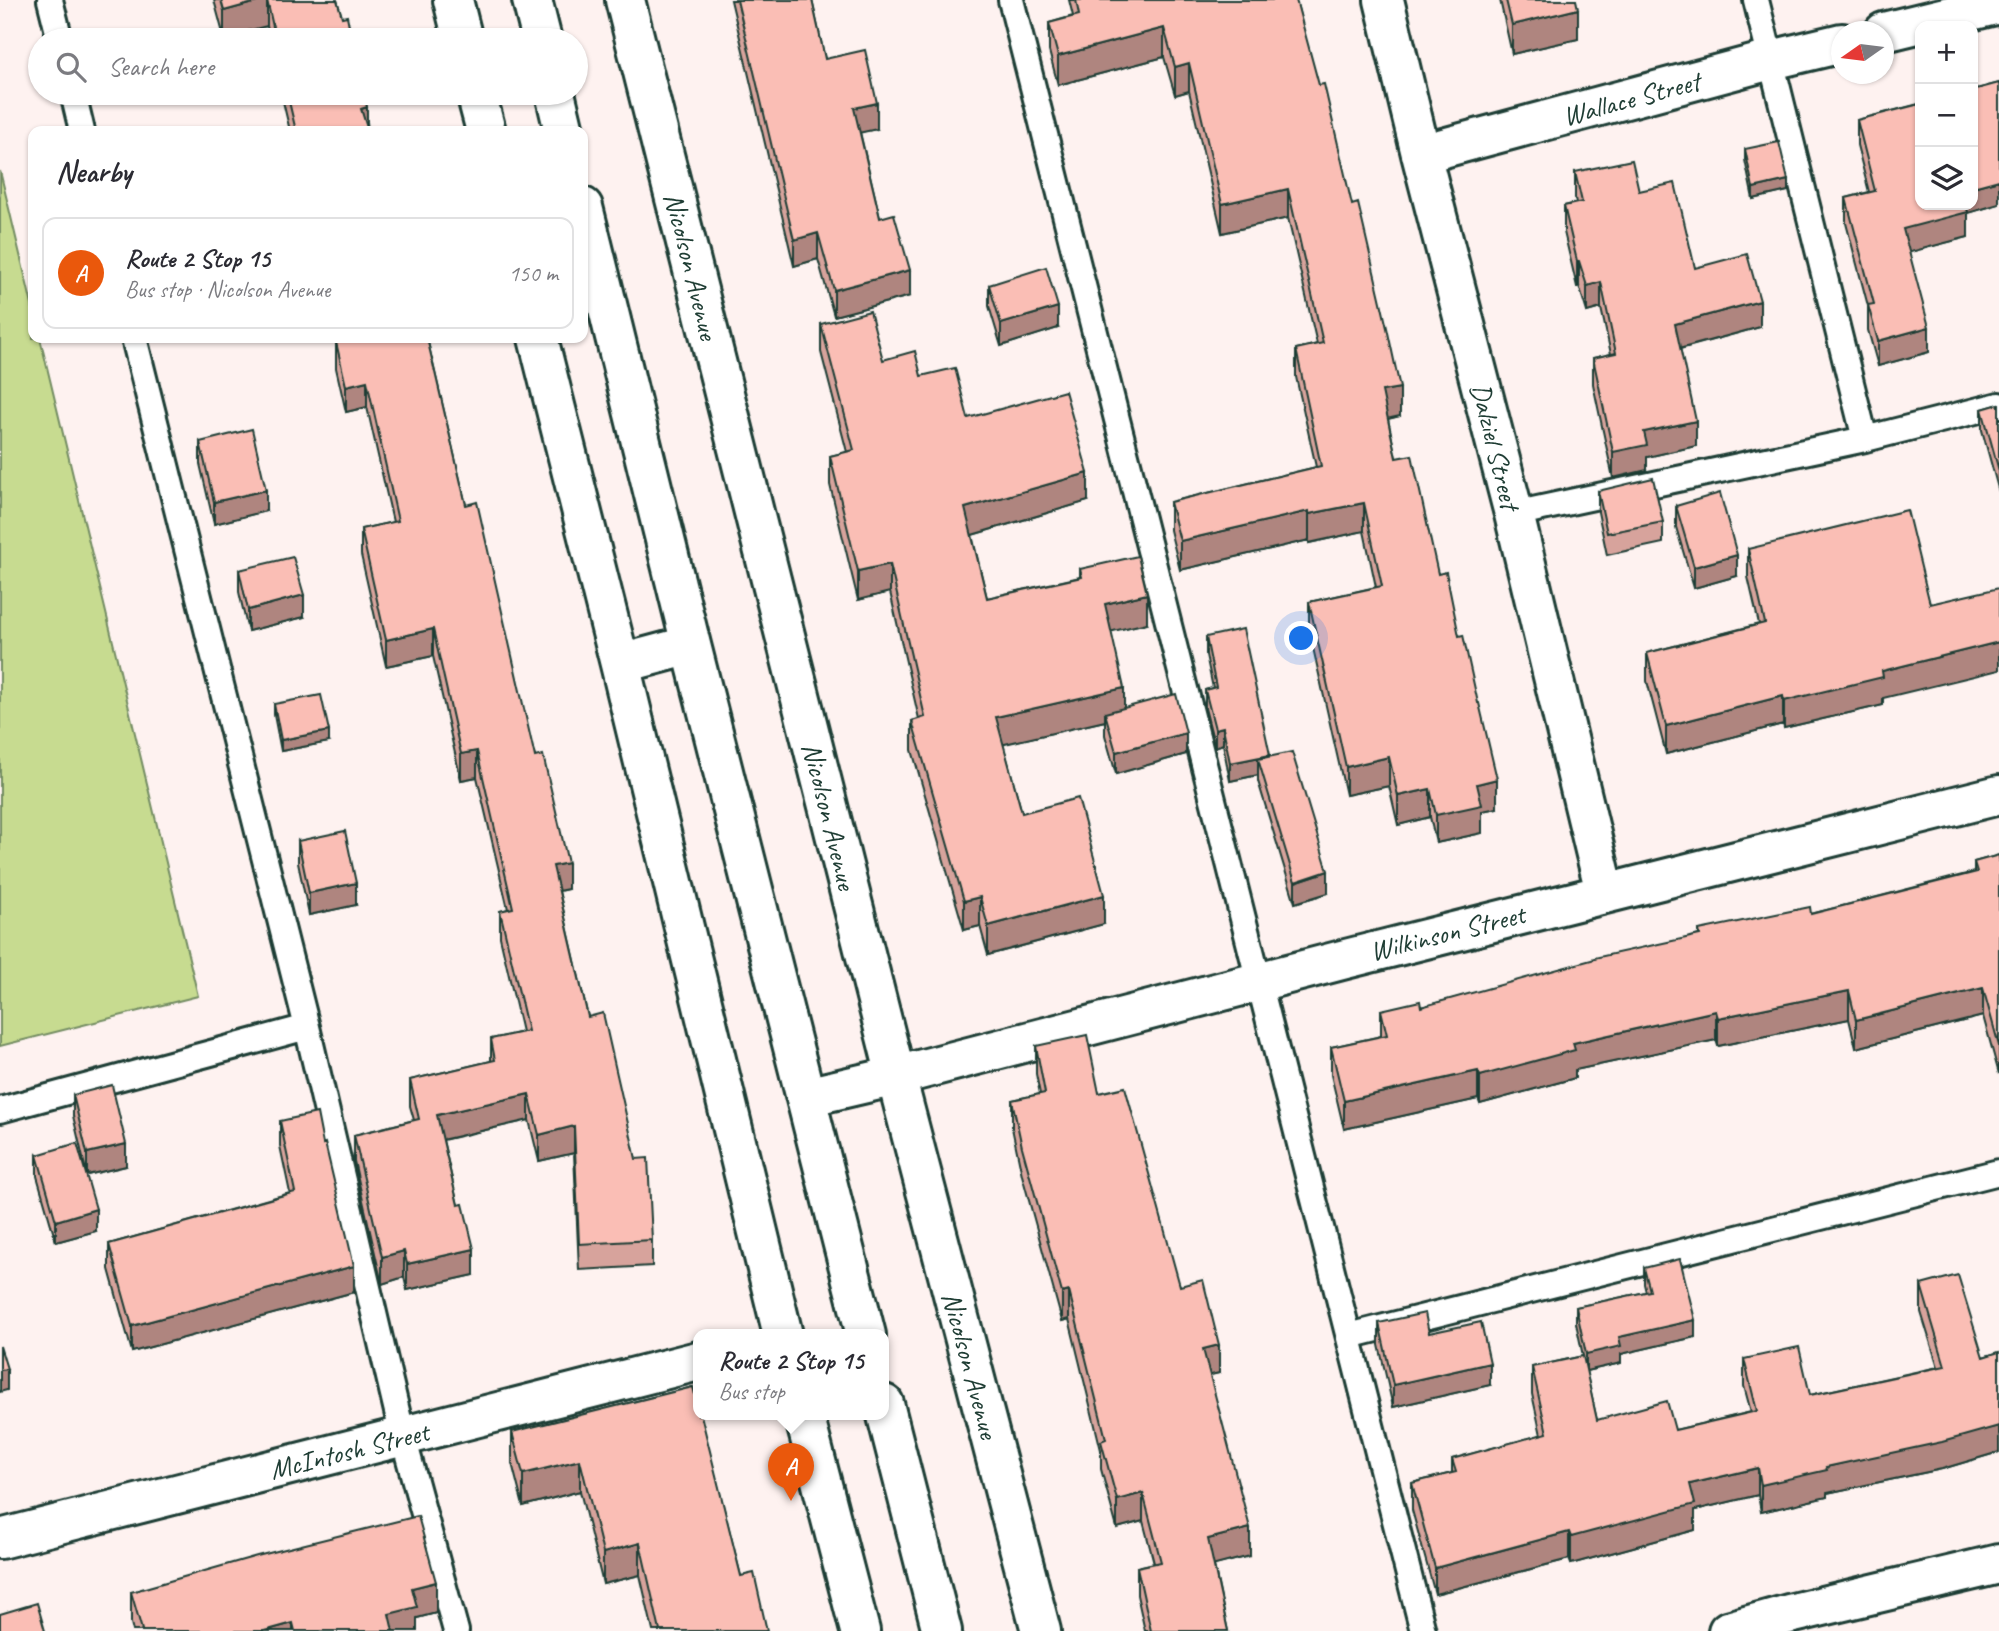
<!DOCTYPE html>
<meta charset="utf-8">
<style>
:root{--surface:#fff;--page:#f7f7f7;--text:#2b2b33;--muted:#7c7c81;--line:#e1e1e2;--accent:#ea580c}
body{margin:0;font-family:Caveat,sans-serif;background:var(--page);color:var(--text)}
.controls{position:absolute;right:21px;top:21px;display:grid;overflow:hidden;border-radius:14px;box-shadow:0 2px 5px #0004}
.controls button{width:63px;height:63px;display:grid;place-items:center;padding:0;border:0;border-bottom:2px solid var(--line);background:var(--surface);color:var(--text);font:35px sans-serif}
.compass{position:absolute;left:1831px;top:21px;width:63px;height:63px;border-radius:50%;background:var(--surface);box-shadow:0 2px 5px #0004;rotate:256deg}
.you{position:absolute;left:1302px;top:639px;width:24px;height:24px;margin:-18px;border:5px solid #fff;border-radius:50%;background:#1a73e8;box-shadow:0 0 0 10px #1a73e833}
.badge{display:grid;place-items:center;width:46px;height:46px;border-radius:50%;background:var(--accent);color:#fff;font-size:23px;font-weight:700}
.pin{position:absolute;translate:-50% -58px;filter:drop-shadow(0 2px 4px #0008)}
.pin::after{content:'';position:absolute;top:37px;width:24px;height:21px;background:inherit;clip-path:polygon(0 0,100% 0,50% 100%)}
.popup{position:absolute;left:693px;top:1329px;width:196px;height:91px;box-sizing:border-box;display:grid;place-content:center;border-radius:14px;background:var(--surface);filter:drop-shadow(0 2px 5px #0005);font-size:23px;white-space:nowrap;color:var(--muted)}
.popup b{font-size:26px;color:var(--text)}
.popup::after{content:'';position:absolute;left:50%;top:100%;margin-left:-14px;border:14px solid transparent;border-top-color:var(--surface)}
.list{margin:0;padding:0;list-style:none}
h2{display:flex;justify-content:space-between;align-items:center;height:91px;margin:0;padding:0 28px;font-size:30px}
h2 small{font-size:23px;font-weight:400;color:var(--muted)}
.list li{display:grid;grid-template-columns:46px 1fr auto;gap:21px;align-items:center;box-sizing:border-box;height:112px;margin:0 14px 14px;padding:0 14px;border:2px solid var(--line);border-radius:14px}
.list b{display:block;font-size:26px;white-space:nowrap}
.list p{margin:0;font-size:23px;white-space:nowrap;color:var(--muted)}
.list em{font-size:23px;font-style:normal;color:var(--muted)}
.icon{flex:none;width:38px;height:38px;fill:none;stroke:currentColor;stroke-width:2;stroke-linecap:round;stroke-linejoin:round}
.map{position:relative;flex:none;width:1999px;height:1631px;overflow:hidden}
.search{position:absolute;background:var(--surface);box-shadow:0 2px 5px #0004;left:28px;top:28px;width:560px;height:77px;display:flex;align-items:center;gap:18px;box-sizing:border-box;padding:0 24px;border-radius:38px;color:var(--muted);font-size:26px}
.panel{position:absolute;background:var(--surface);box-shadow:0 2px 5px #0004;left:28px;top:126px;width:560px;height:217px;border-radius:14px}
.map>svg:first-child{display:block}
.green{fill:#c7db90;stroke:#738c62;stroke-width:2}
.lines{fill:none;stroke-linecap:round;stroke-linejoin:round}
.service-casing{stroke:#1f3d34;stroke-width:30}
.minor-casing{stroke:#1f3d34;stroke-width:44}
.secondary-casing{stroke:#1f3d34;stroke-width:44}
.service{stroke:#fff;stroke-width:24}
.minor{stroke:#fff;stroke-width:38}
.secondary{stroke:#fff;stroke-width:38}
.wall{fill:#d7a39c;stroke:#1f3d34;stroke-width:2}
.shaded-wall{fill:#af857f;stroke:#1f3d34;stroke-width:2}
.building{fill:#fabeb5;stroke:#1f3d34;stroke-width:2}
.labels{text-anchor:middle;stroke-width:5;stroke-linejoin:round;paint-order:stroke}
.street-label{font-size:28px;fill:#1f3d34;stroke:#fff}
</style>
<div class="map">
<svg width="1999" height="1631" viewBox="0 0 1999 1631">
<rect width="100%" height="100%" fill="#fef2f0"/>
<filter id="ink" filterUnits="userSpaceOnUse"><feTurbulence type="fractalNoise" baseFrequency=".0143" numOctaves="2"/><feDisplacementMap in="SourceGraphic" scale="14" xChannelSelector="R" yChannelSelector="G"/><feConvolveMatrix kernelMatrix="1 2 1 2 8 2 1 2 1" color-interpolation-filters="sRGB"/></filter>
<g filter="url(#ink)">
<path class="green" d="M0 171 33 309V338H40L198 996 0 1046Z"/>
<g class="lines">
<defs>
<path id="service" d="M50 0 60 40
M1011 0 1423 1631
M1756 0 1865 439
M73 93 82 131
M134 338 307 1027 403 1437 456 1631
M1514 514 1865 439 1999 405
M0 1110 307 1027
M1349 1336 1999 1172"/>
<path id="minor" d="M625 0 896 1076 1041 1631
M1384 0 1421 154 1514 514 1605 892
M1884 32 1999 4
M1421 154 1771 60 1842 43
M896 1076C1263 979 1630 886 1999 795
M0 1539 698 1361
M1728 1631 1789 1614 1999 1564"/>
<path id="secondary" d="M453 0 463 40
M532 0 542 40
M476 93 486 131
M555 93 564 131
M583 207 691 645 866 1335
M538 338 620 664 783 1335
M620 664 691 645
M806 1097 896 1076
M884 1404 942 1631
M804 1415 860 1631"/>
</defs>
<use href="#service" class="service-casing"/>
<use href="#minor" class="minor-casing"/>
<use href="#secondary" class="secondary-casing"/>
<use href="#service" class="service"/>
<use href="#minor" class="minor"/>
<use href="#secondary" class="secondary"/>
</g>
<path class="wall" d="M214 0H337L342 17 352 40H270L267 26 224 37Z
M731 0H812L825 59 877 129 860 132 880 218 910 296 834 316 818 259 794 266Z
M1069 0H1296L1400 416 1388 419 1396 458 1438 574 1497 808 1482 811V833L1436 843 1430 817 1398 825 1389 786 1346 795 1309 630V602L1376 587 1364 531 1309 543V540L1180 570 1170 530V502L1316 467 1296 377V349L1317 344 1288 218 1222 233 1189 91 1175 95 1164 57 1058 85 1049 51V23L1073 16Z
M1500 0H1576L1578 39 1512 54Z
M1999 83V204L1968 213V237L1909 252 1929 352 1878 366 1868 330V306L1846 223V198L1869 192 1857 145V120Z
M281 93H364L368 131H290Z
M1745 149 1788 191 1753 199 1745 160Z
M1575 172 1639 191 1695 268 1760 327 1680 349 1696 446 1647 457V470L1613 478 1593 384V358L1611 354 1601 308 1587 312 1579 286 1577 287 1564 232V206L1576 203 1575 198Z
M989 285 1058 328 1001 346 989 306Z
M821 324 883 360 921 376 968 418 1088 501 972 535 987 598 1080 577V569L1147 623 1111 631 1124 708 1186 754 1116 774 1105 735V721L1003 744 1022 813 1104 924 988 955 980 926 964 930 912 750V721L919 719 890 592 858 600 830 485V456L847 452 821 352Z
M350 338H427L466 505 535 757 568 889 559 891 588 1017 652 1240V1266L579 1270 574 1153 539 1161 529 1120 443 1140 474 1275 407 1290 404 1277 382 1284 354 1161V1135L414 1120 410 1106V1080L491 1061V1039L522 1032 500 937V911L508 909 477 777 461 780 433 656 386 666 361 555V529L393 522 367 407 346 412 336 368V342Z
M1999 404V492L1982 430V409Z
M200 442 266 511 214 524 200 464Z
M1598 491 1663 522V543L1607 555 1598 512Z
M1676 506 1737 576 1694 588 1676 527Z
M1748 549 1883 698V705L1784 728 1783 724 1666 754 1647 681V653L1759 624 1748 577Z
M239 570 304 617 248 631 239 592Z
M1206 637 1270 757 1328 893 1295 903 1258 781V775L1230 781 1223 744 1215 747 1205 708V690L1213 688 1206 655Z
M274 704 329 742 281 751 274 715Z
M298 841 356 905 309 915 298 863Z
M1999 855V1074L1983 1016 1856 1048 1849 1019 1718 1046 1716 1040 1575 1070V1078L1480 1104 1478 1099 1344 1129 1331 1075V1047L1381 1036V1010L1421 1007 1699 935V930L1811 914 1974 872V862Z
M1036 1046 1099 1093 1180 1286 1219 1373 1210 1375 1250 1556 1214 1565 1228 1631H1145L1137 1595V1567L1154 1563 1143 1521 1117 1528 1101 1469V1450L1069 1319 1062 1321 1022 1175 1012 1128V1100L1040 1094 1036 1074Z
M73 1095 126 1166 87 1175 73 1116Z
M280 1121 354 1292 132 1352 109 1269V1244L290 1193 280 1146Z
M37 1155 96 1231 56 1242 37 1176Z
M1644 1268 1695 1337 1621 1354V1363L1586 1371 1597 1420 1675 1430 1751 1412 1744 1386V1359L1810 1395 1938 1367 1921 1312V1285L1983 1357 1999 1352V1452L1942 1469 1827 1493V1497L1761 1512 1758 1495 1695 1510V1530L1571 1564 1569 1559 1435 1594 1412 1510V1483L1452 1473V1459L1541 1435 1532 1394V1367L1583 1356 1576 1323V1307L1646 1292 1644 1284Z
M1379 1323 1429 1333 1490 1385 1393 1407 1379 1345Z
M693 1387 741 1576 767 1631H653L640 1575 603 1584 580 1491 523 1506 512 1463V1432Z
M131 1592 436 1613 417 1618V1631H133L131 1623Z"/>
<path class="shaded-wall" d="M264 0H267V26L224 37V11Z
M1578 9V39L1512 54V25Z
M1164 28V57L1058 85V56Z
M1189 63V91L1175 95V67Z
M877 103V129L854 134V108Z
M367 107V131L361 109Z
M1788 180V191L1753 199V188Z
M1999 180V204L1968 213V237L1903 254V229L1962 205H1973V187Z
M1288 189V218L1222 233V204Z
M818 233V259L794 266V240Z
M1577 261H1579V286L1577 287Z
M910 270V296L834 316V290Z
M1601 282V308L1587 312V286Z
M1760 301V327L1675 350V324Z
M1058 307V328L1001 346V324Z
M1929 327V352L1878 366V341Z
M367 381V407L346 412V386Z
M1400 388V416L1382 420V391Z
M1696 421V446L1647 457V470L1613 478V452L1644 432Z
M1088 473V501L965 537V508Z
M266 490V511L214 524V502Z
M1364 503V531L1309 543V514Z
M1309 511V540L1180 570V541Z
M1737 555V576L1694 588V567Z
M890 564V592L858 600V571Z
M1147 594V623L1105 633V604Z
M304 595V617L248 631V610Z
M433 629V656L386 666V640Z
M1999 642V670L1883 698V705L1784 728V701L1882 671Z
M1124 688V717L1105 713V721L996 746V717Z
M1783 696V724L1666 754V726Z
M1223 727V744L1215 747V729Z
M329 731V742L281 751V740Z
M1186 733V754L1116 774V752Z
M477 751V777L461 780V754Z
M1270 755V772L1258 759V775L1230 781V763Z
M1389 757V786L1346 795V767Z
M1497 779V808L1482 811V833L1436 843V815L1477 784Z
M1430 789V817L1398 825V796Z
M568 863V889L553 892V866Z
M1328 871V893L1295 903V882Z
M356 883V905L309 915V893Z
M1104 895V924L988 955V926Z
M980 897V926L964 930V901Z
M1983 988V1016L1856 1048V1020Z
M1849 991V1019L1718 1046V1018Z
M1716 1011V1040L1575 1070V1078L1480 1104V1076L1573 1043Z
M1478 1071V1099L1344 1129V1101Z
M529 1094V1120L437 1141V1115Z
M574 1126V1153L539 1161V1135Z
M126 1144V1166L87 1175V1153Z
M96 1209V1231L56 1242V1221Z
M474 1249V1275L407 1290V1264Z
M404 1251V1277L382 1284V1257Z
M354 1266V1292L132 1352V1326Z
M1069 1291V1319L1062 1321V1293Z
M1695 1320V1337L1621 1354V1363L1586 1371V1354L1619 1337Z
M1219 1345V1373L1203 1377V1349Z
M1490 1363V1385L1393 1407V1385Z
M7 1369V1390L0 1392V1370Z
M1999 1426V1452L1942 1469 1827 1493V1497L1761 1512V1485L1826 1467Z
M580 1460V1491L523 1506V1474Z
M1758 1468V1495L1695 1510V1530L1571 1564V1537L1690 1484Z
M1143 1493V1521L1117 1528V1500Z
M1250 1528V1556L1208 1567V1539Z
M1569 1532V1559L1435 1594V1568Z
M640 1543V1575L603 1584V1553Z
M436 1582V1613L417 1618V1631H389V1614L412 1588Z
M293 1623V1631H264Z"/>
<path class="building" d="M221 0H264L224 11Z
M267 0H337L342 17 347 16 352 40H276Z
M737 0H812L825 59 865 50 877 103 854 108 880 218 894 214 910 270 834 290 818 233 794 240Z
M1076 0H1296L1319 85 1324 84 1352 205 1358 203 1387 328 1400 388 1382 391 1396 458 1412 455 1438 574 1446 572 1459 636 1463 635 1478 703H1479L1497 779 1477 784 1482 805 1436 815 1430 789 1398 796 1389 757 1346 767 1309 602 1382 586 1364 503 1309 514V511L1180 541 1170 502 1321 466 1296 349 1323 343 1288 189 1222 204 1189 63 1175 67 1164 28 1058 56 1049 23 1079 15Z
M1506 0H1576L1578 9 1512 25Z
M1999 83V180L1973 187V90Z
M287 93H364L367 107 361 109 368 131H296Z
M1920 104V205H1966L1968 212 1903 229 1929 327 1878 341 1868 305 1874 304 1846 198 1875 191 1857 120Z
M1779 142 1788 180 1753 188 1745 149Z
M1632 160 1639 191 1675 183 1695 268 1747 254 1760 301 1675 324 1696 421 1644 432 1647 445 1613 452 1593 358 1616 353 1601 282 1587 286 1579 261H1577L1564 206 1582 202 1575 172Z
M1046 267 1058 307 1001 324 989 285Z
M870 311 883 360 915 351 921 376 955 368 968 418 1065 391 1088 473 965 508 987 598 1082 577 1080 569 1138 556 1147 594 1105 604 1124 688 996 717 1022 813 1078 798 1104 895 988 926 980 897 964 901 912 721 925 717 890 564 858 571 830 456 854 450 821 324Z
M353 338H427L466 505 477 502 535 757 543 755 568 863 553 866 588 1017 603 1013 636 1159 648 1158 652 1240 579 1244 574 1126 539 1135 529 1094 437 1115 458 1205 463 1204 474 1249 407 1264 404 1251 382 1257 354 1135 419 1119 410 1080 495 1060 491 1039 528 1031 500 911 513 908 477 751 461 754 433 629 386 640 361 529 398 521 367 381 346 386 336 342Z
M1999 404V471L1982 409Z
M252 429 266 490 214 502 200 442Z
M1653 478 1663 522 1607 533 1598 491Z
M1720 493 1737 555 1694 567 1676 506Z
M1907 510 1930 604 1999 588V642L1882 671 1883 677 1784 701 1783 696 1666 726 1647 653 1765 623 1748 549Z
M293 557 304 595 248 610 239 570Z
M1243 629 1270 755 1230 763 1223 727 1215 729 1205 690 1216 687 1206 637Z
M1176 694 1186 733 1116 752 1105 713Z
M321 695 329 731 281 740 274 704Z
M1292 752 1328 871 1295 882 1258 759Z
M345 831 356 883 309 893 298 841Z
M1999 855V1046L1983 988 1856 1020 1849 991 1718 1018 1716 1011 1573 1043 1575 1050 1480 1076 1478 1071 1344 1101 1331 1047 1387 1035 1381 1010 1420 1001 1421 1007 1595 959 1594 958 1700 935 1699 930 1810 907 1811 914 1977 872 1974 862Z
M1087 1035 1099 1093 1125 1087 1180 1286 1203 1280 1219 1345 1203 1349 1250 1528 1208 1539 1228 1631H1151L1137 1567 1161 1562 1143 1493 1117 1500 1101 1441 1106 1439 1069 1291 1062 1293 1022 1147 1012 1100 1045 1093 1036 1046Z
M112 1085 126 1144 87 1153 73 1095Z
M317 1113 323 1144 325 1143 354 1266 132 1326 109 1244 295 1192 280 1121Z
M77 1143 96 1209 56 1221 37 1155Z
M1680 1259 1695 1320 1619 1337 1621 1346 1586 1354 1576 1307 1650 1291 1644 1268Z
M1958 1275 1983 1357 1999 1352V1426L1942 1442 1826 1467 1827 1470 1761 1485 1758 1468 1690 1484 1695 1504 1571 1537 1569 1532 1435 1568 1412 1483 1456 1472 1452 1459 1547 1433 1532 1367 1583 1356 1597 1420 1667 1401 1675 1430 1757 1411 1744 1359 1799 1347 1810 1395 1945 1366 1921 1285Z
M1425 1313 1429 1333 1481 1322 1490 1363 1393 1385 1379 1323Z
M0 1346 7 1369 0 1370Z
M693 1387 698 1406V1415H701L741 1576 754 1573 767 1631H660L640 1543 603 1553 580 1460 523 1474 512 1432Z
M418 1516 436 1582 412 1588 417 1607 389 1614 393 1631H295L293 1623 264 1631H140L142 1630 131 1592 257 1556Z
M37 1603 45 1631H0V1614Z"/>
</g>
<g class="labels">
<g class="street-label">
<text transform="translate(1631 98) rotate(-15)" y="10">Wallace Street</text>
<text transform="translate(692 266) rotate(76)" y="10">Nicolson Avenue</text>
<text transform="translate(1496 446) rotate(76)" y="10">Dalziel Street</text>
<text transform="translate(830 816) rotate(76)" y="10">Nicolson Avenue</text>
<text transform="translate(1447 932) rotate(-14)" y="10">Wilkinson Street</text>
<text transform="translate(971 1365) rotate(75)" y="10">Nicolson Avenue</text>
<text transform="translate(349 1450) rotate(-14)" y="10">McIntosh Street</text>
</g>
</g>
</svg>
<div class="controls">
<button>+</button>
<button>−</button>
<button><svg class="icon" aria-label="layers" viewBox="0 0 24 24"><path d="M12 4l9 5-9 5-9-5zM3 14l9 5 9-5"/></svg></button>
</div>
<svg class="compass" viewBox="-18 -18 36 36"><path d="M0-13l5 13h-10z" fill="#e53935"/><path d="M0 13l5-13h-10z" fill="#7c7c81"/></svg>
<div class="you"></div>
<div class="pin badge" style="left:791px;top:1501px">A</div>
<div class="popup"><b>Route 2 Stop 15</b>Bus stop</div>
<div class="search"><svg class="icon" aria-label="search" viewBox="0 0 24 24"><circle cx="10" cy="10" r="6"/><path d="M15 15l6 6"/></svg>Search here</div>
<section class="panel">
<h2>Nearby<small></small></h2>
<ul class="list">
<li><span class="badge">A</span><div><b>Route 2 Stop 15</b><p>Bus stop · Nicolson Avenue</p></div><em>150 m</em></li>
</ul>
</section>
</div>
